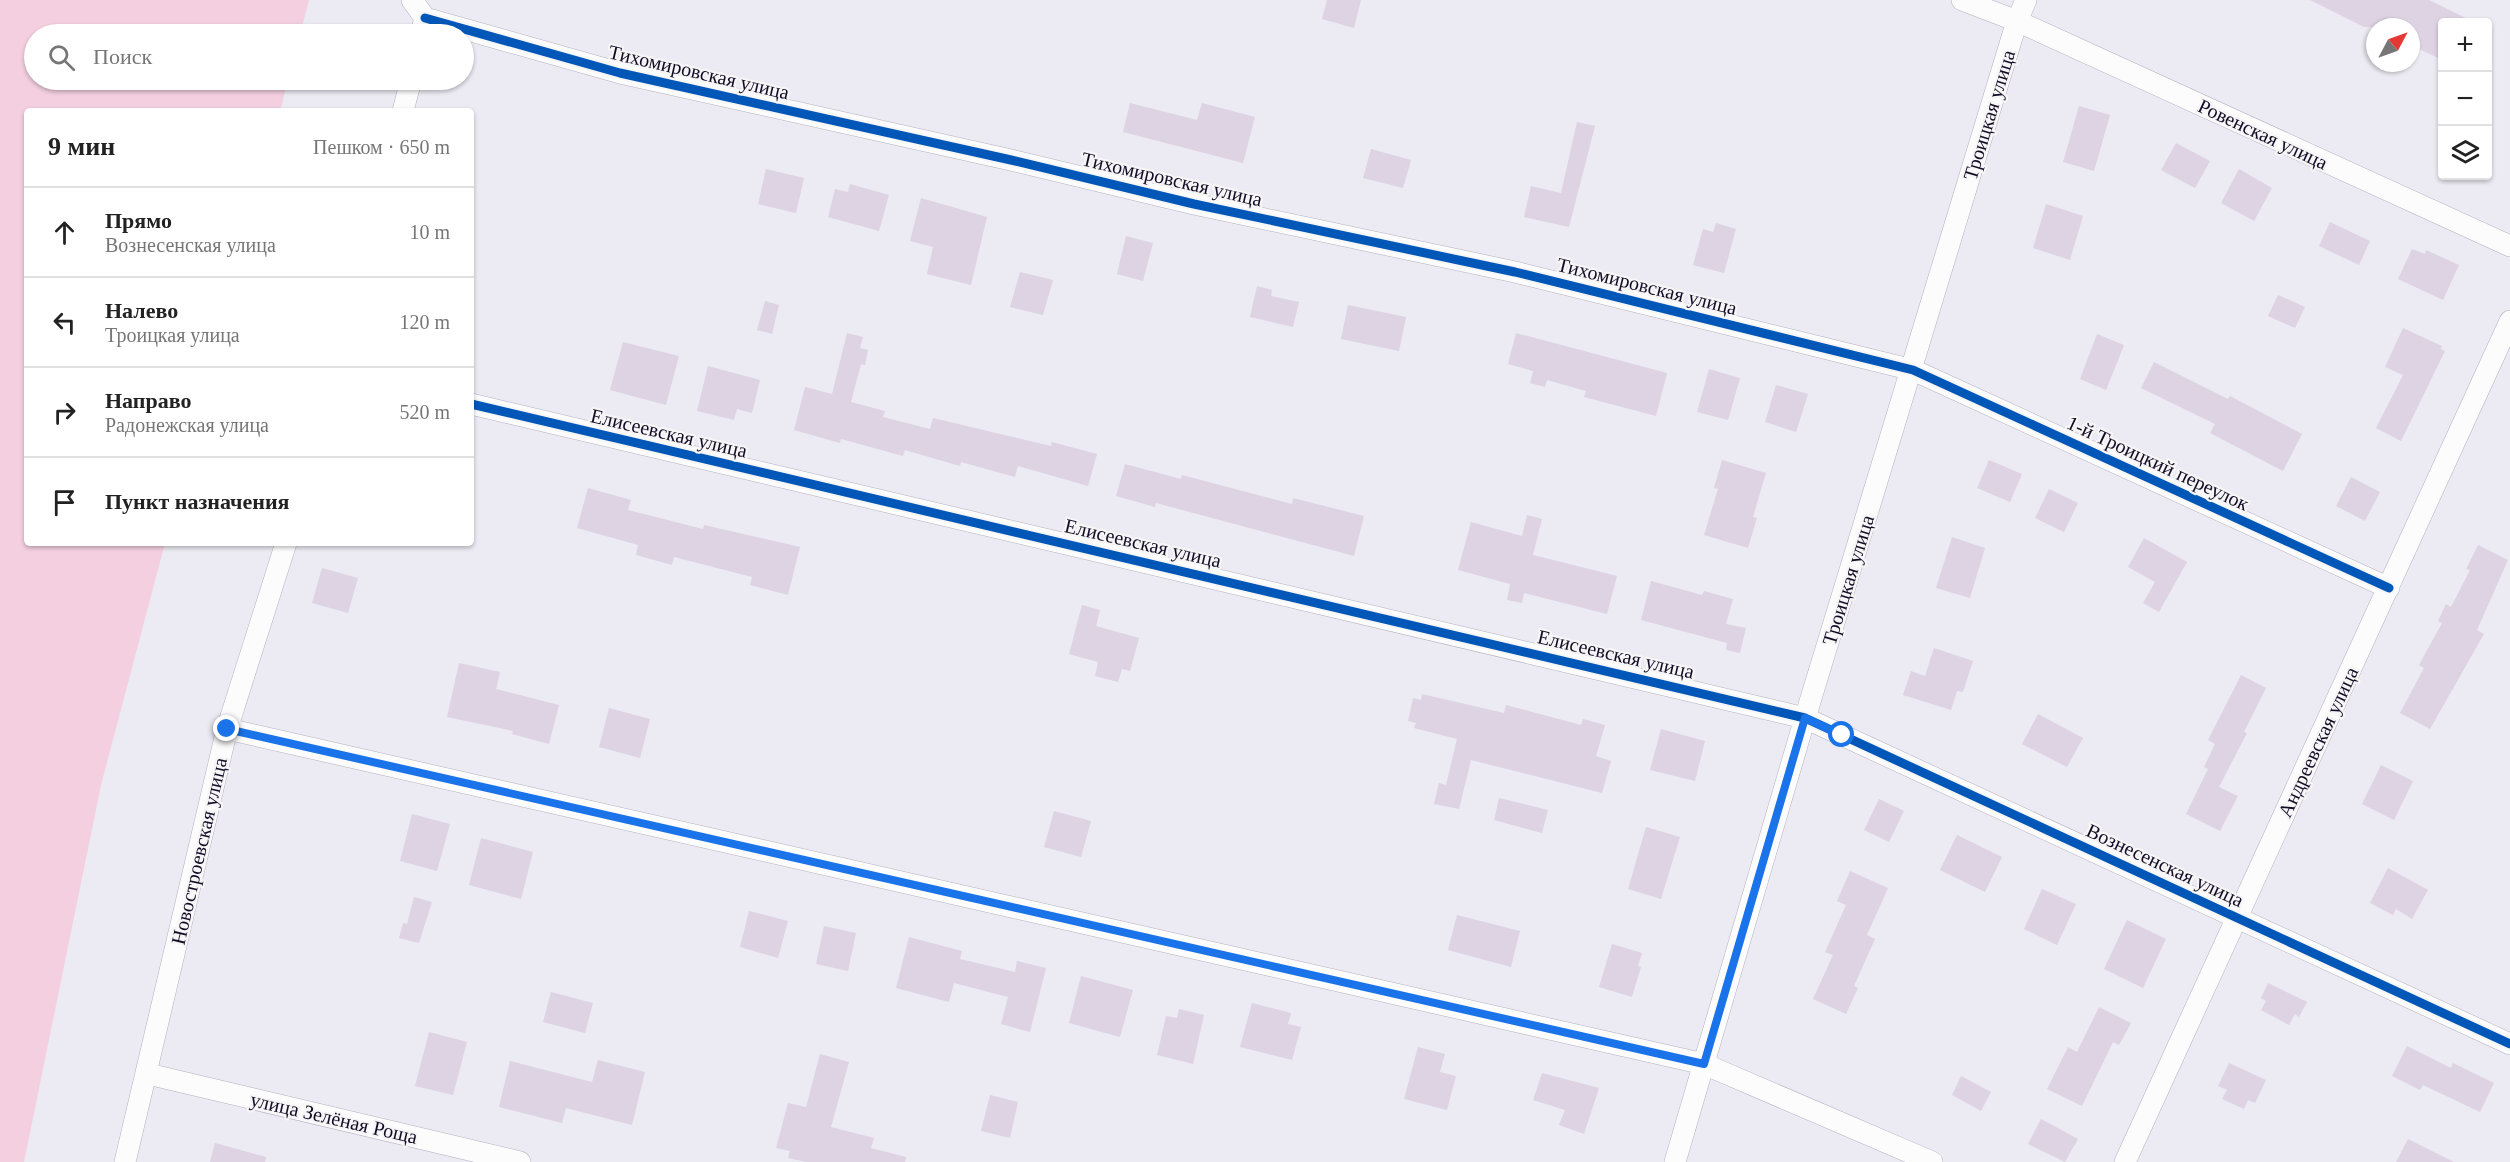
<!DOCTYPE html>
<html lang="ru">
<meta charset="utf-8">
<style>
:root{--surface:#fff;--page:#f2f2f2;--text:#222;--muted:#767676;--line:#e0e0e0}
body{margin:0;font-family:Georgia,serif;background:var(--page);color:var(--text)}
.controls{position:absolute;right:18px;top:18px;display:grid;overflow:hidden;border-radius:6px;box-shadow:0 2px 4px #0004}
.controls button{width:54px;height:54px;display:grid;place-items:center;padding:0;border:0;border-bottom:2px solid var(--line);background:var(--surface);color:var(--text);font:30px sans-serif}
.compass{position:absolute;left:2366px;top:18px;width:54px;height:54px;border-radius:50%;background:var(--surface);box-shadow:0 2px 4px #0004;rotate:49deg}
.stop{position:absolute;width:18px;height:18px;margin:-14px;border:4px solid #1a73e8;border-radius:50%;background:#fff}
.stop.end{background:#1a73e8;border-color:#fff;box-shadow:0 2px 6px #0008}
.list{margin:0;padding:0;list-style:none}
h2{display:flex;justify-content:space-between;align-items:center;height:78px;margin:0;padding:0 24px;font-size:26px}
h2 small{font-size:20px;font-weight:400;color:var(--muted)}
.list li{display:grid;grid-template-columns:39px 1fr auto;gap:18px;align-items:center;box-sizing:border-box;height:90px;padding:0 24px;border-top:2px solid var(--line)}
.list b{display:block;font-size:22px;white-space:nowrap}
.list p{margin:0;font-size:20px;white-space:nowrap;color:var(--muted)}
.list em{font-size:20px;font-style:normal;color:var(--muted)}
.icon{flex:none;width:33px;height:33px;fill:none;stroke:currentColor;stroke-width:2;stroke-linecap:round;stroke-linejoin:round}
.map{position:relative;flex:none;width:2510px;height:1162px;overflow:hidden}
.search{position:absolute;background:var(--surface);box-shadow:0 2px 4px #0004;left:24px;top:24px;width:450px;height:66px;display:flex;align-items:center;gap:15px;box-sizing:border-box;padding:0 21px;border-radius:33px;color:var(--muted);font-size:22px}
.panel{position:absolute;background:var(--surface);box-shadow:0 2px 4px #0004;left:24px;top:108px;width:450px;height:438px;border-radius:6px}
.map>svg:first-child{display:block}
.green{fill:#f3cfe0}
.building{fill:#ddd3e3}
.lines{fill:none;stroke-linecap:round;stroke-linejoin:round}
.street-casing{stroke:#b4b0c0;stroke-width:22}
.street{stroke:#fcfcfd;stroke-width:21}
.cycleway-casing{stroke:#f6f6f6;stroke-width:13}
.cycleway{stroke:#0057b8;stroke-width:9}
.route{stroke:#1a73e8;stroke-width:8}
.labels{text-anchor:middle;stroke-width:4.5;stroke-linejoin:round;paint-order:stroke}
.street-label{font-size:20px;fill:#140c27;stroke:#f6f6f6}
</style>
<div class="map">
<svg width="2510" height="1162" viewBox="0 0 2510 1162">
<rect width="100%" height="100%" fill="#eceaf2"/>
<path class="green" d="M0 0H309L300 34H34V80H288L280 111H27V543H165L101 785 24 1162H0Z"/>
<path class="building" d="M1327 0H1361L1354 28 1322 19Z
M2310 0H2429L2474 22H2442V60L2411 45V27H2364Z
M1130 103 1197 120 1202 103 1255 117 1243 163 1123 132Z
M2079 106 2110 115 2094 171 2063 162Z
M1577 122 1595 126 1569 227 1524 217 1531 186 1561 193Z
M2176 143 2210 161 2195 188 2161 170Z
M1371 149 1411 160 1403 188 1363 178Z
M766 169 804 178 796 213 758 204Z
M2239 169 2272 188 2254 221 2221 203Z
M850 184 889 195 879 231 828 217 835 189 848 192Z
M921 198 987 217 971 285 927 274 933 247 910 241Z
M2046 204 2083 216 2070 260 2033 248Z
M2330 222 2370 241 2359 265 2319 246Z
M1716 223 1736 229 1724 273 1693 265 1703 229 1713 232Z
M1126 236 1153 243 1143 281 1117 274Z
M2412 249 2425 254 2426 250 2459 265 2443 300 2398 279Z
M1020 272 1053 280 1043 315 1010 307Z
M1257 286 1272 290 1271 296 1299 302 1293 327 1250 317Z
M2278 295 2305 307 2295 328 2268 316Z
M765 301 779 305 772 334 757 330Z
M1348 305 1406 317 1399 351 1341 339Z
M2403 328 2442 346 2441 349 2445 351 2401 441 2376 428 2403 375 2385 367Z
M847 333 863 337 860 348 868 350 865 365 861 364 851 402 885 411 883 417 930 429 933 418 1051 446 1052 442 1097 454 1088 486 1018 466 1015 477 961 462 960 466 905 450 903 456 841 439 840 443 794 430 805 387 832 394Z
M1516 333 1667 373 1656 416 1584 397 1586 391 1547 380 1545 387 1530 383 1533 371 1508 364Z
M2097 334 2124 345 2106 390 2080 379Z
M623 342 679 356 666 405 610 390Z
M2154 362 2228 399 2230 396 2302 434 2283 471 2210 433 2215 424 2141 388Z
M708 366 760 380 752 413 737 409 734 420 697 411Z
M1709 369 1740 378 1728 420 1697 412Z
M1776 385 1808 394 1796 432 1765 422Z
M1722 460 1766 473 1753 517 1757 518 1748 548 1704 535 1718 489 1714 488Z
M1989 460 2022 474 2010 502 1977 488Z
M1125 464 1181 479 1182 475 1292 504 1293 498 1364 516 1354 556 1156 503 1155 507 1116 496Z
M2351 477 2380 492 2365 521 2336 506Z
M588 488 631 500 628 510 703 529 704 525 800 547 788 595 750 585 752 577 674 557 672 565 636 555 638 545 577 528Z
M2049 489 2078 503 2064 532 2035 518Z
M1527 515 1542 519 1533 555 1617 576 1607 614 1524 593 1522 603 1507 600 1510 584 1458 570 1471 522 1522 536Z
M1952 537 1985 548 1970 598 1936 588Z
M2144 538 2187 562 2159 612 2143 603 2155 582 2128 567Z
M2478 545 2508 560 2477 630 2484 634 2430 729 2400 713 2424 668 2419 665 2442 623 2438 621 2446 604 2451 607 2470 570 2466 569Z
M322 568 358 578 348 613 312 603Z
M1651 581 1702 595 1704 591 1733 599 1726 624 1746 628 1740 653 1726 650 1727 643 1641 620Z
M1082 605 1100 610 1096 626 1139 638 1130 671 1122 669 1118 682 1095 676 1098 662 1069 654Z
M1934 648 1973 661 1963 692 1957 691 1951 710 1903 695 1911 671 1925 676Z
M459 663 500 672 496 689 559 705 549 744 512 734 513 731 447 717Z
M2241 675 2266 688 2244 732 2247 733 2219 787 2238 796 2220 831 2186 814 2208 769 2204 767 2215 744 2208 740Z
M1422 694 1504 713 1506 705 1581 725 1583 719 1605 725 1596 756 1611 761 1602 793 1471 760 1459 809 1434 804 1439 783 1446 785 1457 739 1414 728 1416 723 1408 721 1413 698 1421 700Z
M609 708 650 719 640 758 599 747Z
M2038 714 2083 738 2067 767 2022 744Z
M1661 729 1705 741 1695 781 1650 770Z
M2381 765 2413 781 2394 820 2362 804Z
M1499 798 1548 810 1542 833 1494 820Z
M1879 799 1904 811 1889 842 1864 830Z
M1054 811 1091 821 1081 857 1044 847Z
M412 814 450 824 437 871 400 861Z
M1646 827 1680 837 1661 899 1628 889Z
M1957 835 2002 857 1985 892 1940 870Z
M481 838 533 852 521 899 469 885Z
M2388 868 2428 890 2412 919 2396 909 2393 915 2370 903Z
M1850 871 1888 888 1867 935 1875 939 1854 986 1858 988 1846 1014 1813 999 1833 955 1825 952 1846 905 1837 901Z
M2042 889 2076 904 2057 945 2024 929Z
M414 897 432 902 419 943 399 938 403 923 407 924Z
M749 911 788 921 778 958 740 947Z
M1457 915 1520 931 1511 967 1448 950Z
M2127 920 2166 939 2143 988 2104 969Z
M824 926 856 933 848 971 816 964Z
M909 937 962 951 960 959 1015 972 1017 961 1046 968 1030 1032 1001 1024 1008 997 954 983 949 1002 896 988Z
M1612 944 1642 953 1638 966 1641 967 1632 997 1599 987Z
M1081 976 1133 990 1120 1037 1069 1023Z
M2268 983 2307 1002 2299 1017 2295 1014 2289 1025 2261 1010 2266 1001 2261 998Z
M551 992 593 1003 585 1033 543 1022Z
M1252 1003 1291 1013 1288 1024 1301 1027 1292 1060 1240 1047Z
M2099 1007 2131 1023 2119 1045 2113 1042 2082 1106 2047 1089 2068 1047 2077 1052Z
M1179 1009 1204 1015 1193 1064 1157 1055 1166 1016 1177 1018Z
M429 1032 467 1042 453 1095 415 1086Z
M2407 1046 2451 1068 2453 1063 2494 1083 2480 1112 2423 1085 2420 1090 2392 1076Z
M1418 1047 1445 1054 1440 1072 1456 1076 1447 1110 1404 1099Z
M820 1054 849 1062 831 1127 874 1138 871 1148 906 1157 905 1162H806L788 1158 790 1151 776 1148 788 1103 806 1107Z
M598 1060 645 1072 632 1125 566 1108 562 1123 499 1107 510 1061 592 1082Z
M2229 1063 2266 1080 2255 1103 2248 1100 2244 1109 2222 1099 2227 1090 2218 1086Z
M1542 1073 1599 1088 1584 1134 1559 1125 1565 1110 1533 1100Z
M1961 1076 1991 1092 1981 1111 1952 1095Z
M990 1095 1018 1102 1010 1138 981 1131Z
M2041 1119 2078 1139 2065 1162 2028 1144Z
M2408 1139 2454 1162H2396Z
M215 1143 266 1157 265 1162H210Z"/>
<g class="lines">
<defs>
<path id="street" d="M412 0 425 18 421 34
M1962 0 2017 21 2510 246
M425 18 620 73 1011 160 1194 204 1515 272 1913 370 2389 588
M403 111 411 80
M471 404 1805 718 2510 1044
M227 729 1704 1064 1932 1162
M148 1074 520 1162
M125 1162 227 729 286 543
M1675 1162 1805 718 2017 21 2026 0
M2125 1162 2510 321"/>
</defs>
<use href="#street" class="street-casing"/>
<use href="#street" class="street"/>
<defs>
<path id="cycleway" d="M425 18 620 73 1011 160 1194 204 1515 272 1913 370 2389 588
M471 404 1805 718 2510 1044"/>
</defs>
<use href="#cycleway" class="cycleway-casing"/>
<use href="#cycleway" class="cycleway"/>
</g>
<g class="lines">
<path class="route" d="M227 729 1704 1064 1805 718 1842 735"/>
</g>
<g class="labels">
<g class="street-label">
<text transform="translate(699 72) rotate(13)" y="7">Тихомировская улица</text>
<text transform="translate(1989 115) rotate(-73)" y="7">Троицкая улица</text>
<text transform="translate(2263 134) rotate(25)" y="7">Ровенская улица</text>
<text transform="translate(1172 179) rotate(13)" y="7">Тихомировская улица</text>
<text transform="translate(1647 286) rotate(14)" y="7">Тихомировская улица</text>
<text transform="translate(669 433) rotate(13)" y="7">Елисеевская улица</text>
<text transform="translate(2158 463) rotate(25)" y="7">1-й Троицкий переулок</text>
<text transform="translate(1143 543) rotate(13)" y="7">Елисеевская улица</text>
<text transform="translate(1848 580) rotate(-73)" y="7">Троицкая улица</text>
<text transform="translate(1616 654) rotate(13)" y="7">Елисеевская улица</text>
<text transform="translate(2318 742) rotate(-65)" y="7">Андреевская улица</text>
<text transform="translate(199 851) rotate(-77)" y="7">Новостроевская улица</text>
<text transform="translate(2165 865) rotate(25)" y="7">Вознесенская улица</text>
<text transform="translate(334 1118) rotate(13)" y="7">улица Зелёная Роща</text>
</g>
</g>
</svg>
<div class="controls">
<button>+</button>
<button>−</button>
<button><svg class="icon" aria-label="layers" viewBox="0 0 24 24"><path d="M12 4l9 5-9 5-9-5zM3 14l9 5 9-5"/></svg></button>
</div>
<svg class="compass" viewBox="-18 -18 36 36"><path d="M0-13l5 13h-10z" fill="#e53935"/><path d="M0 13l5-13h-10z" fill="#767676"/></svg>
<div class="stop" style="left:1842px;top:735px"></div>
<div class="stop end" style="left:227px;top:729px"></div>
<div class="search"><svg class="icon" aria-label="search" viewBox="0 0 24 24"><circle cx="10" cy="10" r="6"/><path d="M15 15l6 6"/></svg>Поиск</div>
<section class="panel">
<h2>9 мин<small>Пешком · 650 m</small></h2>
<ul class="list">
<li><svg class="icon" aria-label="ahead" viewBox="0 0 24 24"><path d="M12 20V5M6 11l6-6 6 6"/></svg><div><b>Прямо</b><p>Вознесенская улица</p></div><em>10 m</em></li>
<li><svg class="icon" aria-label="left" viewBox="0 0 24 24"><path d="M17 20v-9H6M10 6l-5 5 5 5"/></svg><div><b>Налево</b><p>Троицкая улица</p></div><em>120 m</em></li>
<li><svg class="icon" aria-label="right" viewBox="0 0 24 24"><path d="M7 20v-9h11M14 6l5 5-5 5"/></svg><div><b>Направо</b><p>Радонежская улица</p></div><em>520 m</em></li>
<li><svg class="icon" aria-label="arrive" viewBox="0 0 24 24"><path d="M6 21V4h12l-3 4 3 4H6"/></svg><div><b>Пункт назначения</b></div></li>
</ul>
</section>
</div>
